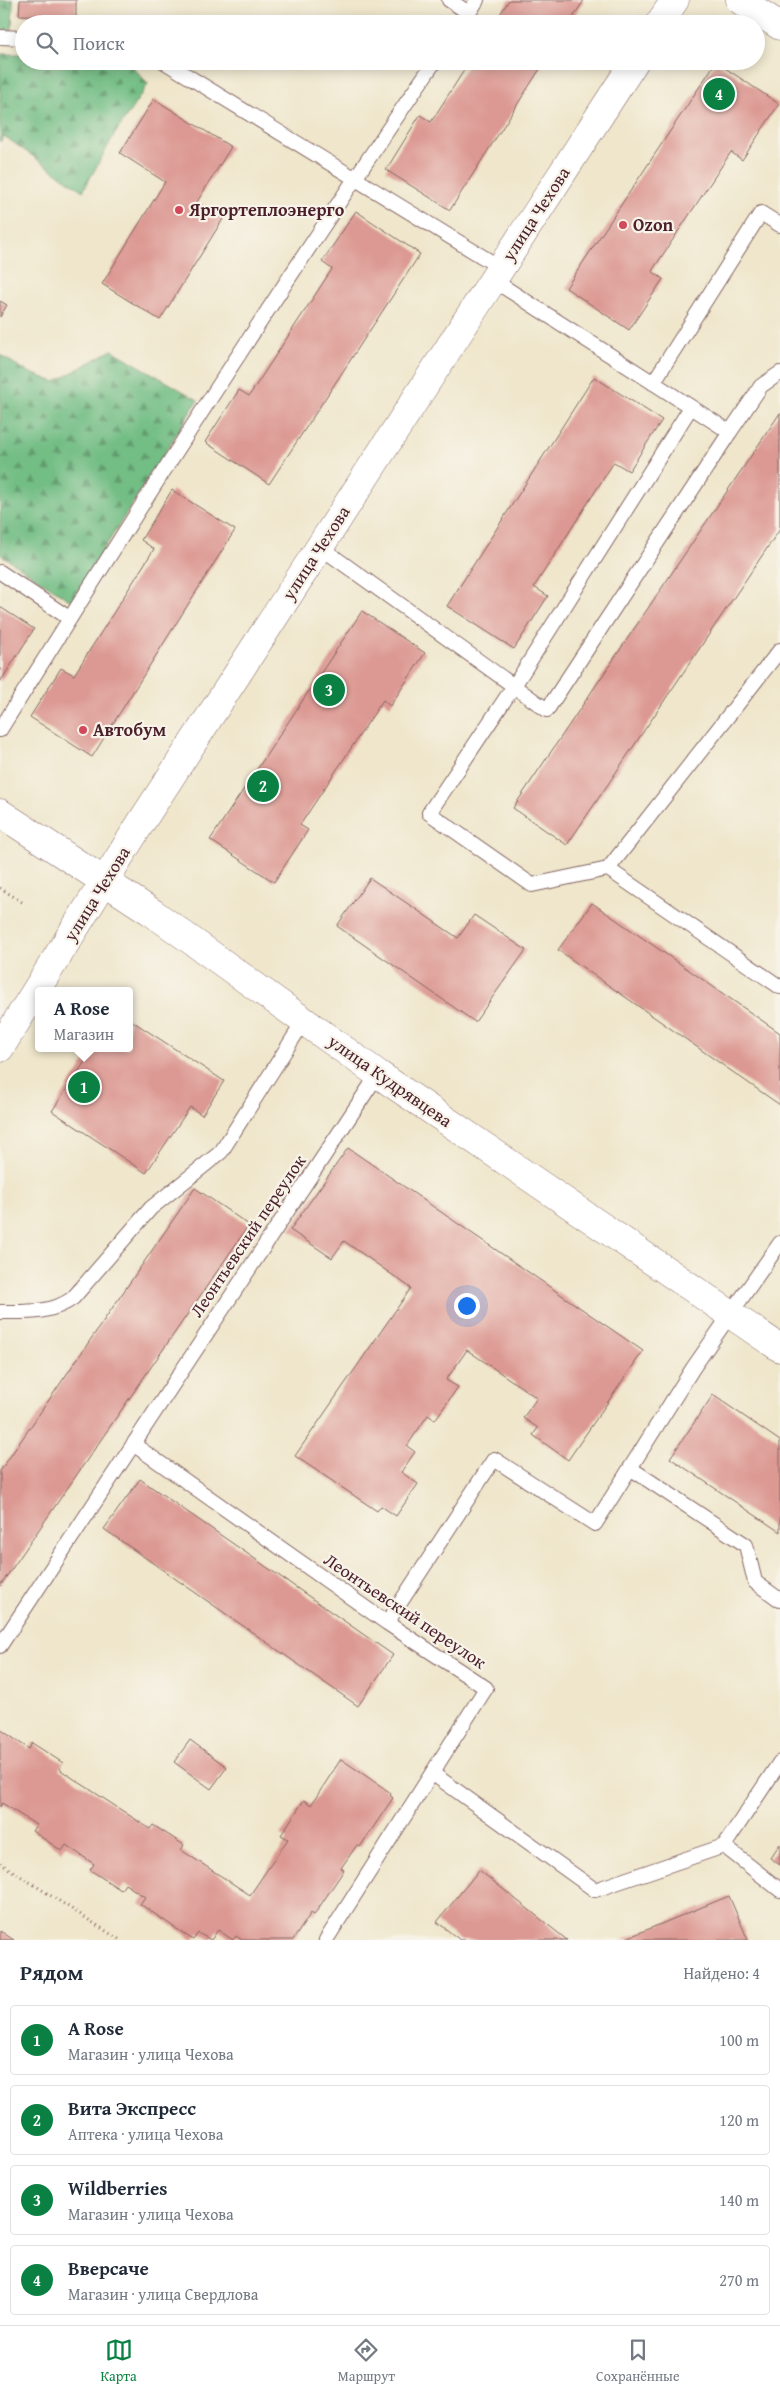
<!DOCTYPE html>
<html lang="ru">
<meta charset="utf-8">
<style>
:root{--surface:#fff;--page:#f2f2f3;--text:#1f2937;--muted:#747a83;--line:#e0e1e3;--accent:#0b8043}
body{margin:0;font-family:"Gentium Book Plus",serif;background:var(--page);color:var(--text)}
.you{position:absolute;left:466px;top:1305px;width:18px;height:18px;margin:-12px;border:4px solid #fff;border-radius:50%;background:#1a73e8;box-shadow:0 0 0 8px #1a73e833}
.badge{display:grid;place-items:center;width:32px;height:32px;border-radius:50%;background:var(--accent);color:#fff;font-size:16px;font-weight:700}
.pin{position:absolute;translate:-50% -50%;border:2px solid #fff;box-shadow:0 1px 5px #0006}
.popup{position:absolute;left:35px;top:987px;width:98px;height:65px;box-sizing:border-box;display:grid;place-content:center;border-radius:5px;background:var(--surface);filter:drop-shadow(0 1px 4px #0005);font-size:16px;white-space:nowrap;color:var(--muted)}
.popup b{font-size:19px;color:var(--text)}
.popup::after{content:'';position:absolute;left:50%;top:100%;margin-left:-10px;border:10px solid transparent;border-top-color:var(--surface)}
.list{margin:0;padding:0;list-style:none}
h2{display:flex;justify-content:space-between;align-items:center;height:65px;margin:0;padding:0 20px;font-size:21px}
h2 small{font-size:16px;font-weight:400;color:var(--muted)}
.list li{display:grid;grid-template-columns:32px 1fr auto;gap:15px;align-items:center;box-sizing:border-box;height:70px;margin:0 10px 10px;padding:0 10px;border:1px solid var(--line);border-radius:5px}
.list b{display:block;font-size:19px;white-space:nowrap}
.list p{margin:0;font-size:16px;white-space:nowrap;color:var(--muted)}
.list em{font-size:16px;font-style:normal;color:var(--muted)}
.icon{flex:none;width:28px;height:28px;fill:none;stroke:currentColor;stroke-width:2;stroke-linecap:round;stroke-linejoin:round}
.map{position:relative;flex:none;width:780px;height:1940px;overflow:hidden}
.search{position:absolute;background:var(--surface);box-shadow:0 2px 12px #0003;left:15px;right:15px;top:15px;height:55px;display:flex;align-items:center;gap:12px;box-sizing:border-box;padding:0 18px;border-radius:28px;color:var(--muted);font-size:19px}
.sheet{height:385px;background:var(--surface)}
nav{display:flex;justify-content:space-around;align-items:center;box-sizing:border-box;height:70px;border-top:1px solid var(--line);background:var(--surface);font-size:14px;color:var(--muted)}
nav a{display:grid;justify-items:center;gap:2px}
nav .on{color:var(--accent)}
.map>svg:first-child{display:block}
.forest{fill:url(#forest-firs);stroke:#5e6e58}
.building{fill:#dc9892}
.lines{fill:none;stroke-linecap:round;stroke-linejoin:round}
.service-casing{stroke:#846563;stroke-width:16}
.minor-casing{stroke:#846563;stroke-width:29}
.tertiary-casing{stroke:#846563;stroke-width:29}
.path{stroke:#846563;stroke-width:3;stroke-dasharray:1 4;stroke-linecap:butt}
.service{stroke:#fff;stroke-width:14}
.minor{stroke:#fff;stroke-width:28}
.tertiary{stroke:#fff;stroke-width:28}
.poi-dot{fill:#d1495b;stroke:#f7f3e8;stroke-width:2}
.labels{text-anchor:middle;stroke-width:4.5;stroke-linejoin:round;paint-order:stroke}
.poi-label{font-size:18px;font-weight:bold;fill:#4a1f2b;stroke:#f7f3e8;text-anchor:start}
.street-label{font-size:18px;fill:#4a1f2b;stroke:#f7f3e8}
</style>
<div class="map">
<svg width="780" height="1940" viewBox="0 0 780 1940">
<defs>
<pattern id="forest-firs" width="22" height="20" patternUnits="userSpaceOnUse" patternTransform="scale(1.25)"><rect width="22" height="20" fill="#73be85"/><path d="M5 1l3.5 6h-7zM16 11l3.5 6h-7z" fill="#609a6d"/></pattern>
</defs>
<rect width="100%" height="100%" fill="#f7f3e8"/>
<filter id="ink" filterUnits="userSpaceOnUse"><feTurbulence type="fractalNoise" baseFrequency=".02" numOctaves="2"/><feDisplacementMap in="SourceGraphic" scale="10" xChannelSelector="R" yChannelSelector="G"/><feConvolveMatrix kernelMatrix="1 2 1 2 8 2 1 2 1" color-interpolation-filters="sRGB"/></filter>
<filter id="wash" filterUnits="userSpaceOnUse"><feTurbulence type="fractalNoise" baseFrequency=".0096" numOctaves="4" result="noise"/><feDisplacementMap in="SourceGraphic" scale="20" xChannelSelector="R" yChannelSelector="G"/><feGaussianBlur stdDeviation="1.12" result="paint"/><feColorMatrix in="noise" values="0 0 0 0 0 0 0 0 0 0 0 0 0 0 0 0 0 1.4 0 .05"/><feComposite in="paint" operator="in"/></filter>
<g filter="url(#wash)">
<rect width="100%" height="100%" fill="#efe6cb"/>
<path class="forest" d="M0 0H13L12 30H0Z
M0 54H24V61H128L148 84 113 137 83 191 4 136 0 142Z
M112 350 198 400 71 601 0 554V355L28 372 55 382Z"/>
<g id="blocks">
<path class="building" d="M20 0H76V17L19 15Z
M509 0H584L569 24H494Z
M470 61H545L450 210 386 170 420 115 431 122Z
M716 62 779 104 742 160 731 152 652 271 663 279 629 330 566 288Z
M154 99 231 147 197 202 223 219 160 320 102 284 165 182 120 153Z
M356 211 420 254 269 484 205 442 239 390 249 396 332 269 322 262Z
M0 301 7 305 0 317Z
M594 377 662 420 629 471 614 462 534 587 548 596 514 649 447 606Z
M780 413V529L567 845 513 808Z
M172 490 235 530 92 757 30 717 61 668 74 675 154 549 141 540Z
M0 607 34 629 0 682Z
M362 611 425 653 390 706 383 700 300 825 308 830 274 882 210 840Z
M370 878 458 938 474 915 526 950 475 1022 337 926Z
M592 903 780 1033V1105L558 950Z
M129 1019 224 1081 202 1115 190 1107 146 1173 52 1111 94 1048H129Z
M348 1148 643 1351 568 1460 533 1435 538 1428 523 1418 537 1398 467 1350 446 1380 458 1387 435 1420 428 1415 407 1446 415 1452 401 1472 418 1484 396 1516 381 1506 377 1511 295 1456 411 1288 344 1241 332 1258 290 1230Z
M195 1188 249 1225 0 1586V1471Z
M713 1395 780 1441V1532L670 1458Z
M140 1479 393 1655 358 1706 104 1529Z
M0 1729 29 1749 32 1743 63 1763 59 1769 150 1829 153 1825 184 1845 181 1850 250 1895 288 1839 281 1835 304 1800 311 1805 341 1759 391 1793 390 1795 393 1798 360 1847 357 1845 341 1868 344 1870 314 1915 311 1913 293 1940H242L236 1936 233 1940 218 1930 211 1940 198 1933 193 1940 140 1904 145 1897 125 1884 121 1890 90 1870 94 1864 66 1845 62 1851 32 1831 36 1825 2 1803 0 1807Z
M190 1740 227 1767 211 1789 174 1762Z
M780 1844V1865L770 1858Z
M479 1870 567 1940H460L437 1922Z
M729 1896 748 1940H622Z
M0 1931 14 1940H0Z"/>
</g>
</g>
<g filter="url(#ink)">
<use href="#blocks" fill-opacity="0" stroke="#846563" stroke-width="1"/>
<g class="lines">
<defs>
<path id="service" d="M449 0 469 13 461 24
M469 13 477 0
M0 37 24 38
M163 61 501 268
M493 280 730 432 761 386 780 373
M653 383 761 213 780 225
M691 407 514 686 429 813 532 885 608 869 780 987
M320 547 547 710 730 432
M0 572 69 618
M0 730C141 504 284 280 435 61
M608 869 780 650
M0 1312C25 1312 52 1314 73 1298L151 1208 221 1152 304 1021
M133 1444 387 1623 486 1688 326 1940
M630 1468 746 1545 755 1582 780 1600
M387 1623 494 1459 595 1524 693 1368 780 1243
M0 1646 378 1074
M432 1773 595 1890 724 1846 780 1890
M724 1846 780 1762"/>
<path id="minor" d="M0 813 153 913 378 1074 780 1348"/>
<path id="tertiary" d="M740 0 780 26
M659 24 675 0
M0 1048 142 821 635 61"/>
</defs>
<use href="#service" class="service-casing"/>
<use href="#minor" class="minor-casing"/>
<use href="#tertiary" class="tertiary-casing"/>
<path class="path" d="M0 888 22 902
M0 1863 120 1940"/>
<use href="#service" class="service"/>
<use href="#minor" class="minor"/>
<use href="#tertiary" class="tertiary"/>
</g>
</g>
<g class="poi-dot">
<circle cx="179" cy="210" r="5"/>
<circle cx="623" cy="225" r="5"/>
<circle cx="83" cy="730" r="5"/>
</g>
<g class="labels">
<g class="poi-label">
<text x="189" y="216">Яргортеплоэнерго</text>
<text x="633" y="231">Ozon</text>
<text x="93" y="736">Автобум</text>
</g>
<g class="street-label">
<text transform="translate(536 214) rotate(-57)" y="6">улица Чехова</text>
<text transform="translate(316 553) rotate(-57)" y="6">улица Чехова</text>
<text transform="translate(97 894) rotate(-58)" y="6">улица Чехова</text>
<text transform="translate(390 1081) rotate(35)" y="6">улица Кудрявцева</text>
<text transform="translate(248 1236) rotate(-56)" y="6">Леонтьевский переулок</text>
<text transform="translate(405 1611) rotate(34)" y="6">Леонтьевский переулок</text>
</g>
</g>
</svg>
<div class="you"></div>
<div class="pin badge" style="left:84px;top:1087px">1</div>
<div class="popup"><b>A Rose</b>Магазин</div>
<div class="pin badge" style="left:263px;top:786px">2</div>
<div class="pin badge" style="left:329px;top:690px">3</div>
<div class="pin badge" style="left:719px;top:94px">4</div>
<div class="search"><svg class="icon" aria-label="search" viewBox="0 0 24 24"><circle cx="10" cy="10" r="6"/><path d="M15 15l6 6"/></svg>Поиск</div>
</div>
<section class="sheet">
<h2>Рядом<small>Найдено: 4</small></h2>
<ul class="list">
<li><span class="badge">1</span><div><b>A Rose</b><p>Магазин · улица Чехова</p></div><em>100 m</em></li>
<li><span class="badge">2</span><div><b>Вита Экспресс</b><p>Аптека · улица Чехова</p></div><em>120 m</em></li>
<li><span class="badge">3</span><div><b>Wildberries</b><p>Магазин · улица Чехова</p></div><em>140 m</em></li>
<li><span class="badge">4</span><div><b>Вверсаче</b><p>Магазин · улица Свердлова</p></div><em>270 m</em></li>
</ul>
</section>
<nav>
<a class="on"><svg class="icon" aria-label="map" viewBox="0 0 24 24"><path d="M3 6l6-2 6 2 6-2v14l-6 2-6-2-6 2zM9 4v14M15 6v14"/></svg>Карта</a>
<a><svg class="icon" aria-label="directions" viewBox="0 0 24 24"><path d="M12 3l9 9-9 9-9-9zM9 14v-3h6M13 9l2 2-2 2"/></svg>Маршрут</a>
<a><svg class="icon" aria-label="saved" viewBox="0 0 24 24"><path d="M7 4h10v16l-5-4-5 4z"/></svg>Сохранённые</a>
</nav>
